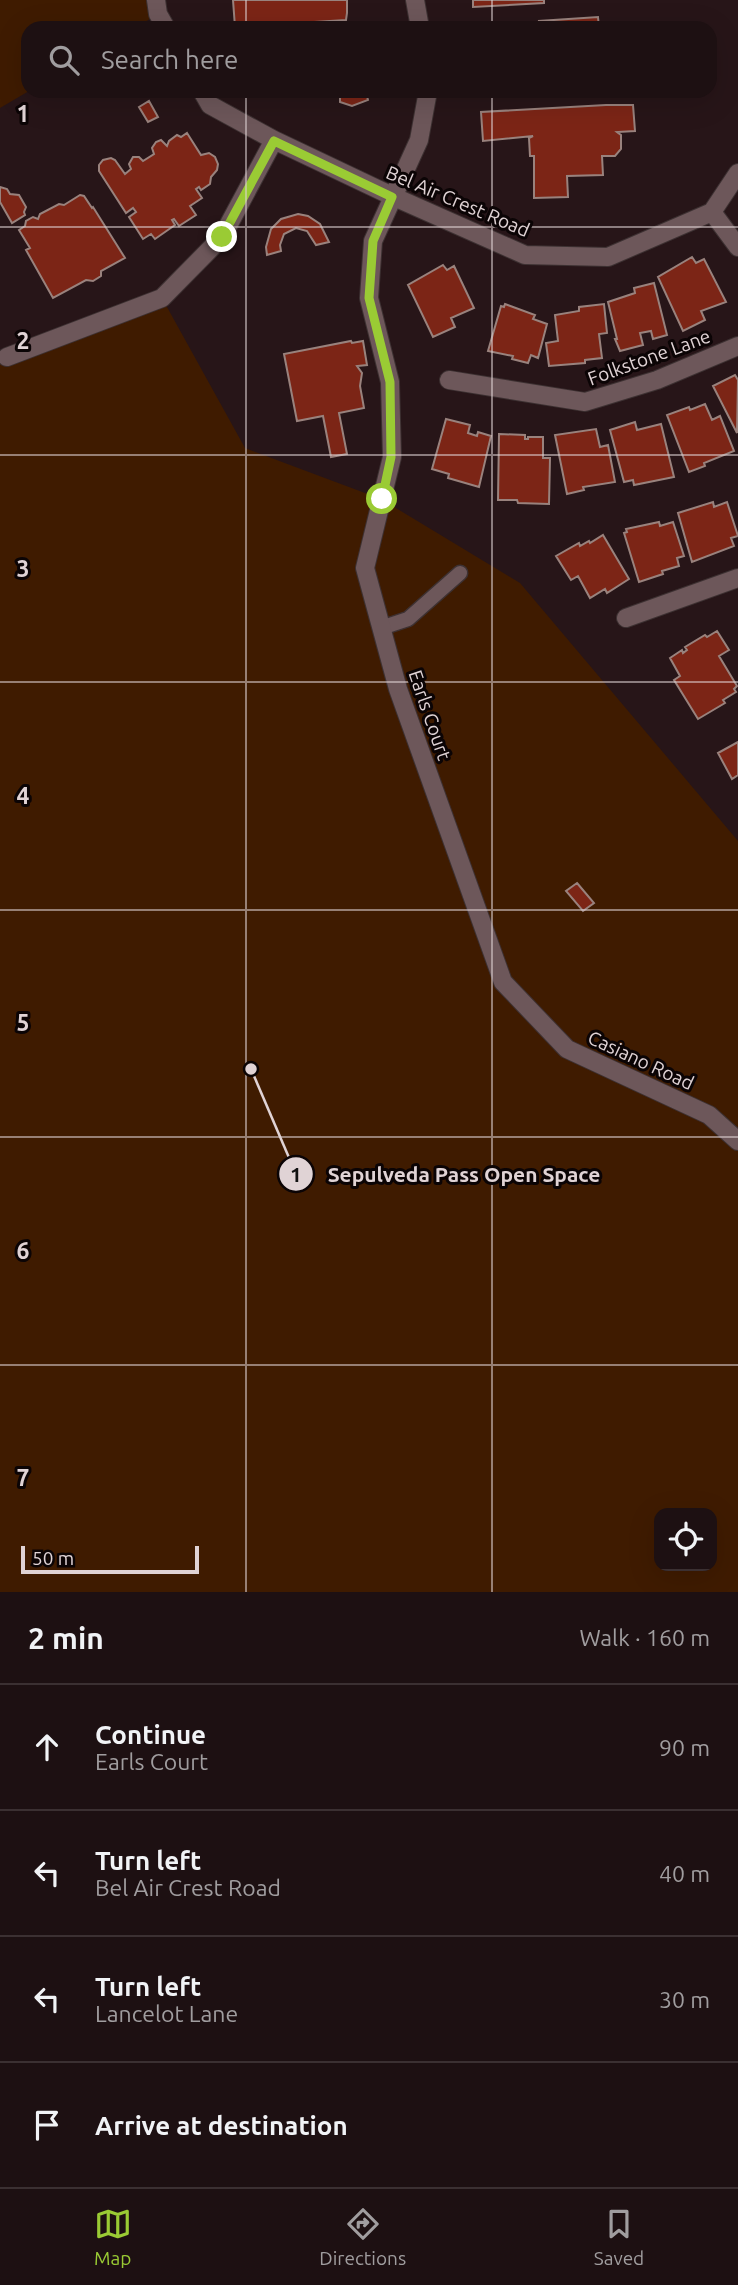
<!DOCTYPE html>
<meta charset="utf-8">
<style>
:root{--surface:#1d1012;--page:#2a1e20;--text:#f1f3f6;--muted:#a09d9f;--line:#3b3032;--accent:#9acb34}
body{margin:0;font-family:Ubuntu,sans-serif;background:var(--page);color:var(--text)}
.controls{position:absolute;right:21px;bottom:21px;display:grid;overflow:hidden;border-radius:14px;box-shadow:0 7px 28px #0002}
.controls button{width:63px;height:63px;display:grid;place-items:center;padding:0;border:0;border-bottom:2px solid var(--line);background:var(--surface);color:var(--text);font:35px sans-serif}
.scale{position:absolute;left:21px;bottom:18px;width:178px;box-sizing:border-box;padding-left:7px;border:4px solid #e0d3d5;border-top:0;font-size:19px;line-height:24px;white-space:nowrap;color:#e0d3d5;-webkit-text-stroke:5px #0b0405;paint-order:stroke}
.stop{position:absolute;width:21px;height:21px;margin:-16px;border:5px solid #9acb34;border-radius:50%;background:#fff}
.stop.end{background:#9acb34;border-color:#fff;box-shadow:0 2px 7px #0008}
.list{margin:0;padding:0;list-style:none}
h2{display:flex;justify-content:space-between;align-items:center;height:91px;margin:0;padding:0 28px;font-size:30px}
h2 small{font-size:23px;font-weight:400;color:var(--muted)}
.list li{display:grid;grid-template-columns:46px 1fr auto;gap:21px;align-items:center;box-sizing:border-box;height:126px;padding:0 28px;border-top:2px solid var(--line)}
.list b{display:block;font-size:26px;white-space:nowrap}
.list p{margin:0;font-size:23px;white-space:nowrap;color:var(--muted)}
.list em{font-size:23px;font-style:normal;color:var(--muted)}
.icon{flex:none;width:38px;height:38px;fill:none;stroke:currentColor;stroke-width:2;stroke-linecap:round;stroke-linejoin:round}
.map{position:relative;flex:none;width:738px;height:1592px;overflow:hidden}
.search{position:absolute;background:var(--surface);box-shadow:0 7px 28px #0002;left:21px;right:21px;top:21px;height:77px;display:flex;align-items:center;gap:18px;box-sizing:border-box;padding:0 24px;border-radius:21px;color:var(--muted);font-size:26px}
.sheet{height:595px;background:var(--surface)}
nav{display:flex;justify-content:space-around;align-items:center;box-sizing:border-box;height:98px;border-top:2px solid var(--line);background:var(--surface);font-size:19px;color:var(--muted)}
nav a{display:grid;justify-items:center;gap:4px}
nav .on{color:var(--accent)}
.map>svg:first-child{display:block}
.green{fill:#3f1b00;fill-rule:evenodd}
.building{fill:#7c2516;stroke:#99827d;stroke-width:2}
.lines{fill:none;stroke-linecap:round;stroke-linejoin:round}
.lane-casing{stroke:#3d3132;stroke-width:17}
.street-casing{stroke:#3d3132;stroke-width:20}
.lane{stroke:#6d575a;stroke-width:14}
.street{stroke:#6d575a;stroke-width:18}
.route{stroke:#9acb34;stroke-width:9}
.grid{fill:none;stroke:#e0d3d5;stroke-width:2;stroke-opacity:0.55}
.labels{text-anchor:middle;stroke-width:6;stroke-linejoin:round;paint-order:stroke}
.street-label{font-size:19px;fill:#e0d3d5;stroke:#0b0405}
.grid-label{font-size:23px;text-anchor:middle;font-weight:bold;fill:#e0d3d5;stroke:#0b0405;stroke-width:6;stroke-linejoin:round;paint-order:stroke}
.leader{fill:none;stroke:#e0d3d5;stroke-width:2.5}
.callout-dot{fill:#e0d3d5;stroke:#0b0405;stroke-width:2.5}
.mark-label{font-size:21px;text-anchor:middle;font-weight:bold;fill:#111}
.callout-label{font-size:21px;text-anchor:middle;font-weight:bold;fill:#e0d3d5;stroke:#0b0405;stroke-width:6;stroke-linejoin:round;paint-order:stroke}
</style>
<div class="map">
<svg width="738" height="1592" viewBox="0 0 738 1592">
<rect width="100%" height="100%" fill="#271518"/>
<path class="green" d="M0 0H156L158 14 135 28H28L29 91 0 108Z
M162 298 245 448 381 499 520 583 738 841V1592H0V360ZM659 1513H712V1566H659Z"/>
<path class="building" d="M233 0H347V13L346 20 235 27Z
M473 0H544V3L473 7Z
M598 17 599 28H540L539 21Z
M340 91H370V93L367 96 368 100 352 106 340 102Z
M149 101 158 117 148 122 139 107Z
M606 105H633L635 131 617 132 621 135V149L615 156H602L603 175 567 176 568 197 534 198V156H530L529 138 533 136 483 141 481 112Z
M187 133 201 155 209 153 215 157 218 164 217 170 211 177 210 184 201 190 199 187 196 189 202 198 190 206 196 215 179 226 174 219 172 220 175 225 155 239 151 234 143 239 129 217 136 212 133 208 126 213 99 171V165L103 160 111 158 115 160 125 174 131 169 129 164 133 157H139L143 161 154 154 152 148 156 142 161 140 167 146 169 141 177 135 181 137Z
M0 187 7 189 10 194 19 195 26 207 24 212 25 215 12 223 0 202Z
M80 195 84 196 92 208 93 207 125 258 101 271V276L93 281 86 280 53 298 26 250 30 248 19 230 25 226 26 221 33 217 38 219 40 214 59 204 64 205Z
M298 214 308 216 320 224 329 242 316 245 307 231 296 228 284 234 280 245 281 251 267 255 266 247 271 229 281 219Z
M692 257 696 263 704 259 726 302 701 311 705 320 683 331 658 277Z
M443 265 447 270 454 266 474 308 451 318 455 327 433 337 408 285Z
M654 283 667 335 653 339 651 331 640 333 643 345 620 351 615 339H617L608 302 635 293 634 288Z
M505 304 535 315 533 319 547 324 538 358 531 355 528 363 512 359 513 356 488 351 501 306 504 307Z
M604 304 607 333 599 334 602 358 585 360V363L549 366 546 343 558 341 555 315 579 311V307Z
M351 341 352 343 363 341 367 365 357 366 362 373 360 386 364 408 339 413 347 454 331 457 323 416 297 421 284 354Z
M735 375 738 380 737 433 713 386Z
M705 404 712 420 720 416 734 451 704 463 705 466 689 472 667 415 689 407 690 410Z
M446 419 470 425 468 433 477 436 478 432 491 436 479 487 448 478 449 474 432 469Z
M635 422 637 430 661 424 674 477 634 485 633 480 624 482 610 430Z
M596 429 600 447 608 445 615 482 583 487 584 490 567 494 555 435Z
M499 434 525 435V439H528V437H543V458H550L549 504 518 503 517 500H498Z
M713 502 714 507 727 502 738 536 731 538 734 546 692 562 678 513Z
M659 522 660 526 673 522 684 556 677 558 679 566 662 571 663 574 639 582 624 533 627 532 626 529Z
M603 535 629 579 607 593 605 589 590 598 578 576 571 580 556 556 579 543 580 546 589 541 590 543Z
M717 631 729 650 719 656 737 686 734 689 736 692 723 700 725 703 698 719 674 680 680 676 670 658 682 650 683 653 687 650 685 647 705 635 707 637Z
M738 742V775L732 779 718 753Z
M577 883 594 903 583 911 566 891Z"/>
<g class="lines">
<defs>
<path id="lane" d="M381 628 408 619 460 573"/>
<path id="street" d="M156 0 158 14 166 28
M415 0 420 28
M202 91 210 105 274 140 392 196 525 255 608 257 712 212 738 173
M428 91 419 140 373 241 369 298 390 382 392 457 365 568 398 689 503 982 567 1049 709 1115 738 1141
M712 212 738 247
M7 357 162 298 222 237 274 140
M449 380 585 402 657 380 738 346
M626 618 738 578"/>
</defs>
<use href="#lane" class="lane-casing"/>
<use href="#street" class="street-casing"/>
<use href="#lane" class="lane"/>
<use href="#street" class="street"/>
</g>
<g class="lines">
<path class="route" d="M222 237 274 141 392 197 373 241 369 298 390 382 391 457 382 499"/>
</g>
<path class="grid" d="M246 0V28M492 0V28M246 91V1592M492 91V1592M0 227H738M0 455H738M0 682H738M0 910H738M0 1137H738M0 1365H738"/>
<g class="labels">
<g class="street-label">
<text transform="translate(458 201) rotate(23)" y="7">Bel Air Crest Road</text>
<text transform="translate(649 357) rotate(-20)" y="7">Folkstone Lane</text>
<text transform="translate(430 715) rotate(71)" y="7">Earls Court</text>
<text transform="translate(641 1060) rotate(25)" y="7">Casiano Road</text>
</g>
</g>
<g class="grid-label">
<text x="23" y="122">1</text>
<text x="23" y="349">2</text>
<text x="23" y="577">3</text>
<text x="23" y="804">4</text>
<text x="23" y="1031">5</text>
<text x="23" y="1259">6</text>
<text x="23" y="1486">7</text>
</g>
<path class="leader" d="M251 1069L296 1174"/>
<g class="callout-dot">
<circle cx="251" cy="1069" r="7"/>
<circle cx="296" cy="1174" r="18"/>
</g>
<g class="mark-label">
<text x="296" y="1182">1</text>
</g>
<g class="callout-label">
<text x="464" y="1182">Sepulveda Pass Open Space</text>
</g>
</svg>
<div class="controls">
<button><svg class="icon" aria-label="locate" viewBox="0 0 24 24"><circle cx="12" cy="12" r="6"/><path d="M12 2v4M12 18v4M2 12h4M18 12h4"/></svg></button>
</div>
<div class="scale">50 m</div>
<div class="stop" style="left:382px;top:499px"></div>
<div class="stop end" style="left:222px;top:237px"></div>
<div class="search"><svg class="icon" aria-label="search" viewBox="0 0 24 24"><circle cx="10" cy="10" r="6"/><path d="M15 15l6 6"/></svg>Search here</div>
</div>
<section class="sheet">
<h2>2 min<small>Walk · 160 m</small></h2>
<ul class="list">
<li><svg class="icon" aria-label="ahead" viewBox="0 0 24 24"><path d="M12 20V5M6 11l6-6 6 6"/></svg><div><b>Continue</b><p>Earls Court</p></div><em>90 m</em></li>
<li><svg class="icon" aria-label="left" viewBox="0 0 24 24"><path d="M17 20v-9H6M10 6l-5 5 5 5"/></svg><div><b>Turn left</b><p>Bel Air Crest Road</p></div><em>40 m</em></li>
<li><svg class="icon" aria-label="left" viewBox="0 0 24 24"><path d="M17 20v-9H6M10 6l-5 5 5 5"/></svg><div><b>Turn left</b><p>Lancelot Lane</p></div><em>30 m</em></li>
<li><svg class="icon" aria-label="arrive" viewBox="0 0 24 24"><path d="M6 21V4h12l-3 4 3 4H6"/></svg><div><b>Arrive at destination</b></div></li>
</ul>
</section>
<nav>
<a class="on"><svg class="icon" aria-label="map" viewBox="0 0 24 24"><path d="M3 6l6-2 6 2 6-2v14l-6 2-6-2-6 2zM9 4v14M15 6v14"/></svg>Map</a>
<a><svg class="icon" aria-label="directions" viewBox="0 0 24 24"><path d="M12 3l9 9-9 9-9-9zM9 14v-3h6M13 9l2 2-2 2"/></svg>Directions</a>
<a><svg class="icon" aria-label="saved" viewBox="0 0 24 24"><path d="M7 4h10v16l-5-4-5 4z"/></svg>Saved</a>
</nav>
